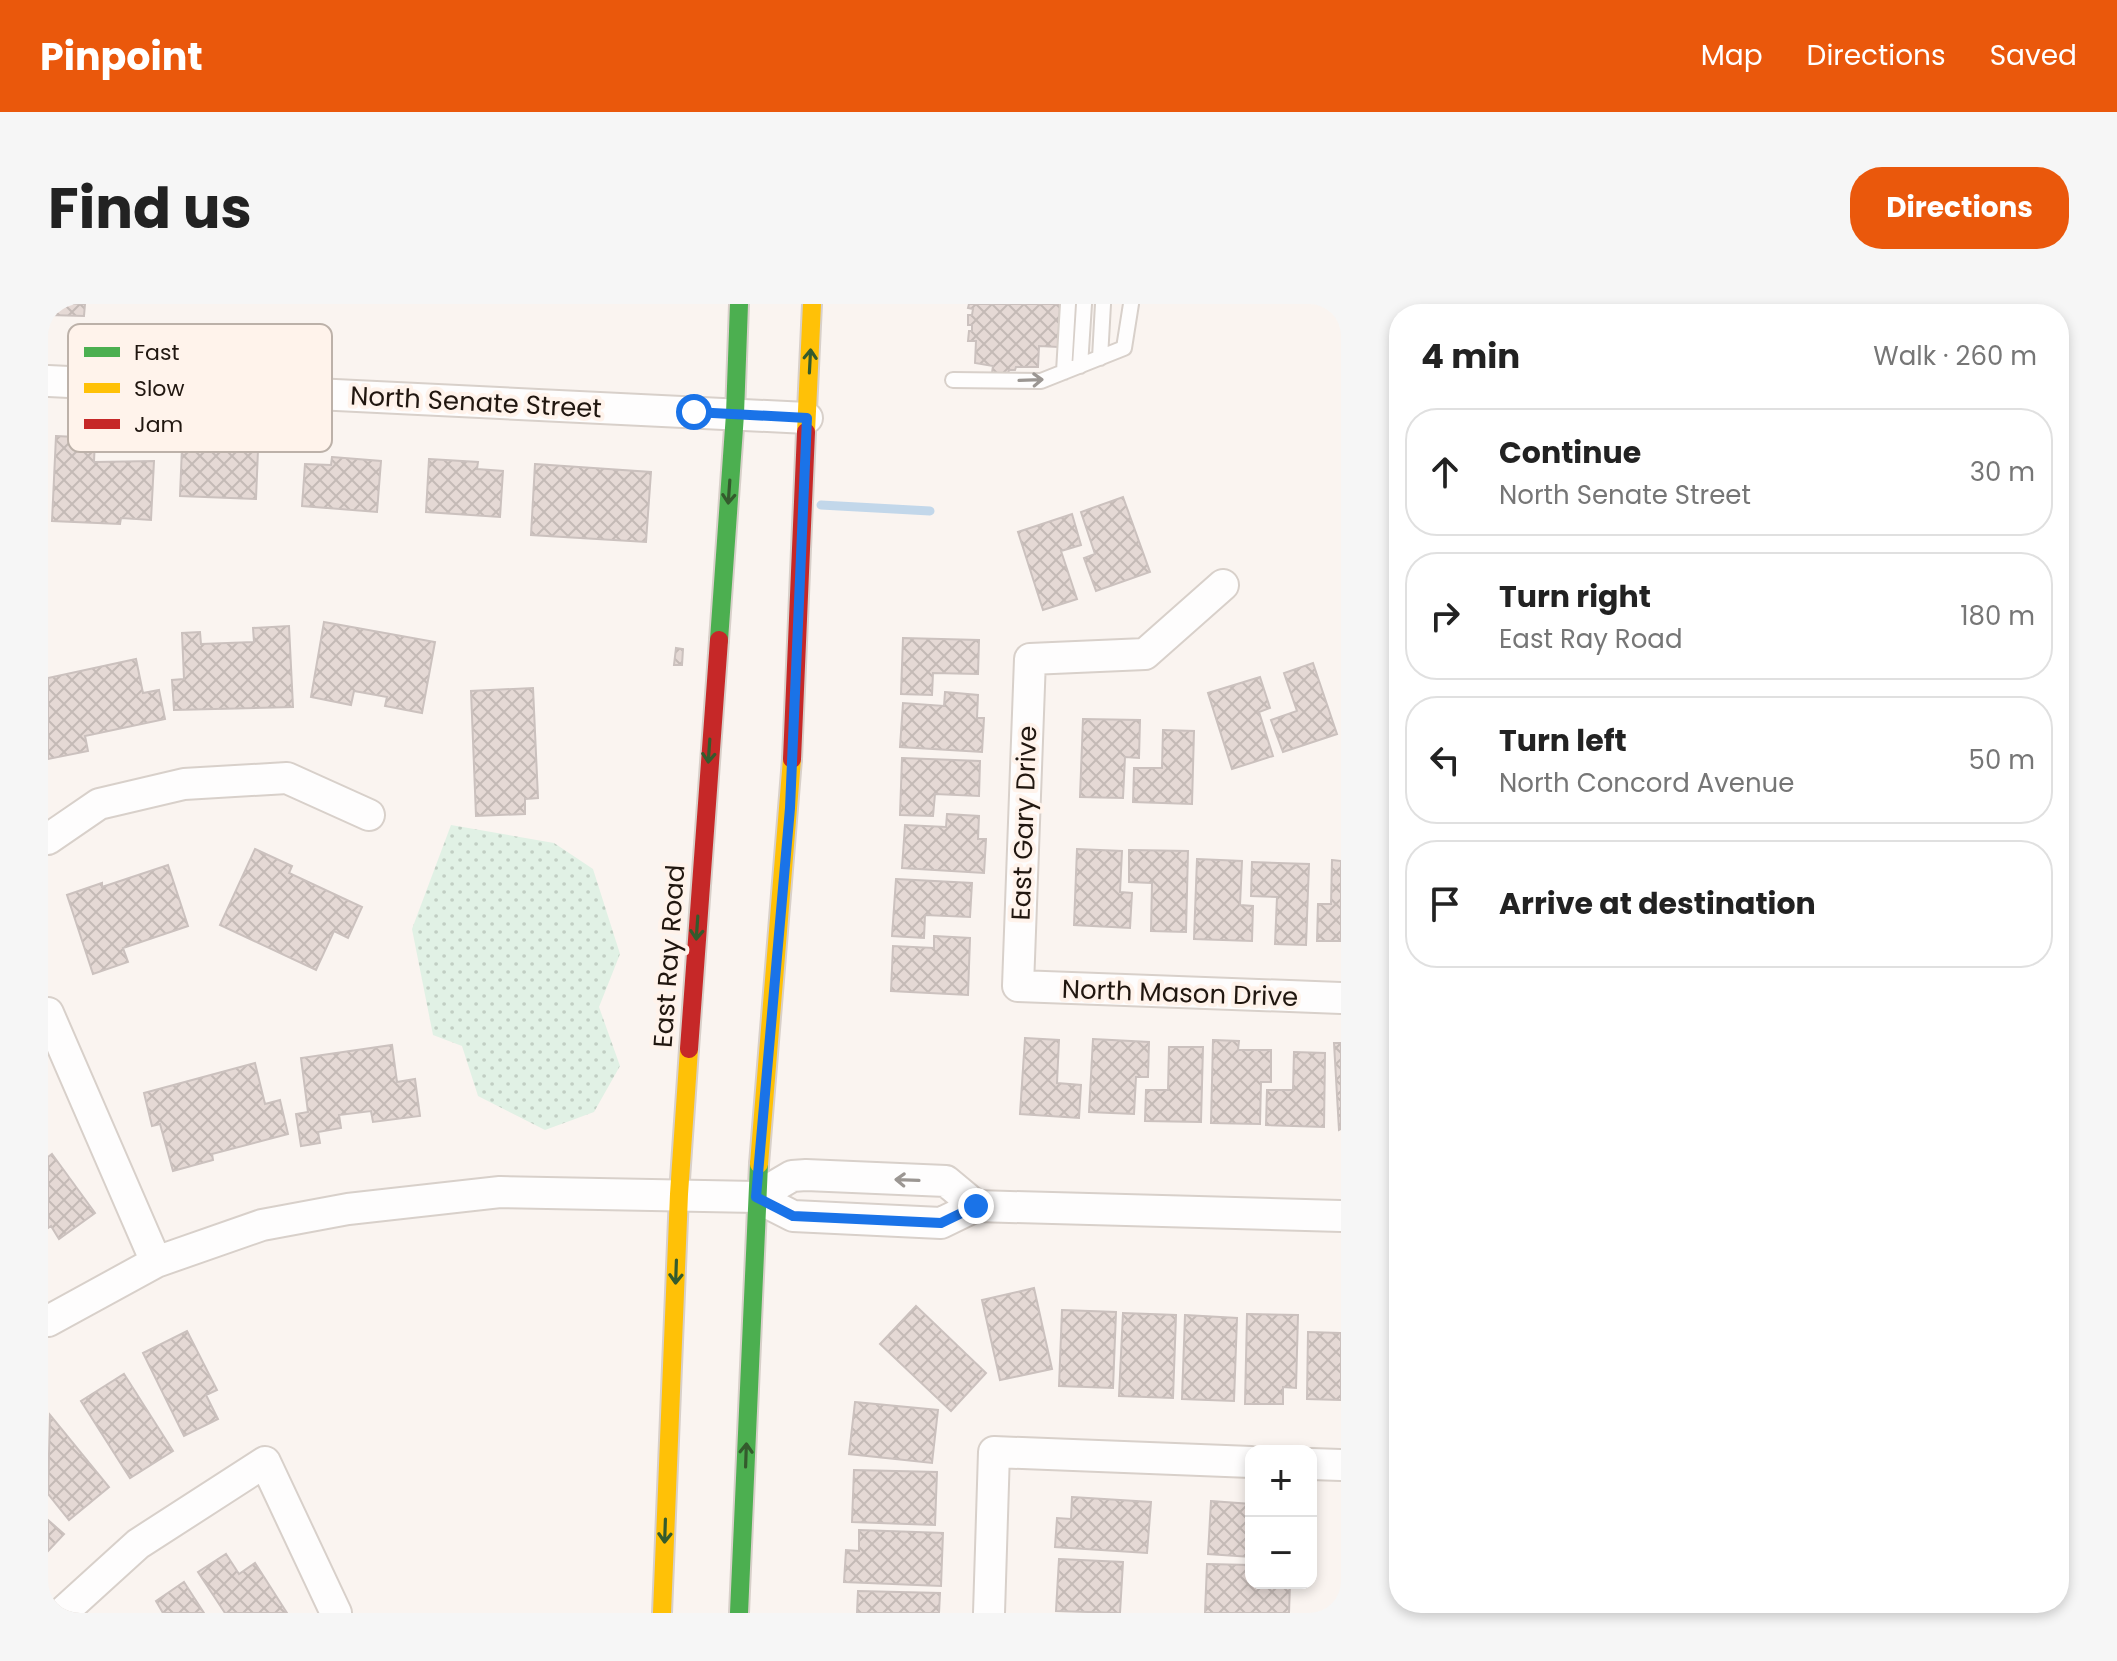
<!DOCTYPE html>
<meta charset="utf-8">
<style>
:root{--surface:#fff;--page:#f6f6f6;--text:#222;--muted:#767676;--line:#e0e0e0;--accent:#ea580c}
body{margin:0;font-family:Poppins,sans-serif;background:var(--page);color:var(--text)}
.controls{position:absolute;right:24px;bottom:24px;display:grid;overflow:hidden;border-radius:16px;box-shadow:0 4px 12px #0003}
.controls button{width:72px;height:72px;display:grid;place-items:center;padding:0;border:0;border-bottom:2px solid var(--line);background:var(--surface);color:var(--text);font:40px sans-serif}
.stop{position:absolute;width:24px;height:24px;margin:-18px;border:6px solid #1a73e8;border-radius:50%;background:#fff}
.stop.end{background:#1a73e8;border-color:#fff;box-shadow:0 2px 8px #0008}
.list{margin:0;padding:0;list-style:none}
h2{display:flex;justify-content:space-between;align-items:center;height:104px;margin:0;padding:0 32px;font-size:34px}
h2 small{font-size:26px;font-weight:400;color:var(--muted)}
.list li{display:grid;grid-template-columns:52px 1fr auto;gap:24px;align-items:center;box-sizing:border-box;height:128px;margin:0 16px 16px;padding:0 16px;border:2px solid var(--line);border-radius:32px}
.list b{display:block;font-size:30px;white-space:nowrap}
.list p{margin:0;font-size:26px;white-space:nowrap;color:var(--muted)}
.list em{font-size:26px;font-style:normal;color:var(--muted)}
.icon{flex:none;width:44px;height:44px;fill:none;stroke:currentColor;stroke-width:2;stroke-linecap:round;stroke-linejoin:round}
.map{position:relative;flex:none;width:1293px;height:1309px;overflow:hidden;border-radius:32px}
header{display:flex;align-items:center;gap:48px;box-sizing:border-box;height:112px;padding:0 40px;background:var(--accent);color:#fff}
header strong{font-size:38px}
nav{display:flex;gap:44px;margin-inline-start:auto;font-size:28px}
.intro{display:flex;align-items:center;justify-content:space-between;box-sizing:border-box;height:192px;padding:0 48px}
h1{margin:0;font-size:56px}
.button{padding:20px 36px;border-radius:32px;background:var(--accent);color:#fff;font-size:28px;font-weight:700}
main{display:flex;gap:48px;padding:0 48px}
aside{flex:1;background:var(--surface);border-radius:32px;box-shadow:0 4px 12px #0003}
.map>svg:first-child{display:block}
.park{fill:url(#park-dots)}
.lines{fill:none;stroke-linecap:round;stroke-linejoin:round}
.stream{stroke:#c2d7ea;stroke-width:9}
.building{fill:url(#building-cross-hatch);stroke:#cbc1be;stroke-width:2}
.lane-casing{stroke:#d8d0ca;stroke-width:18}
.street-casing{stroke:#d8d0ca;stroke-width:34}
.fast-casing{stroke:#d8d0ca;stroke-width:22}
.slow-casing{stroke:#d8d0ca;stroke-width:22}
.jam-casing{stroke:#d8d0ca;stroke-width:22}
.lane{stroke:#fefdfd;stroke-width:14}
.street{stroke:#fefdfd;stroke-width:30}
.fast{stroke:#4caf50;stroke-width:18}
.slow{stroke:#ffc107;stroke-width:18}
.jam{stroke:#c62828;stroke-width:18}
.oneway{stroke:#345b2d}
.oneway2{stroke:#9b9692}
.route{stroke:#1a73e8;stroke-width:10}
.labels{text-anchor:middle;stroke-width:8;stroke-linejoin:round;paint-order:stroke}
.street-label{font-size:26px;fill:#211710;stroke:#fff3eb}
.key{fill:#fff3eb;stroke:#bcb1a9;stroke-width:2}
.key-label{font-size:22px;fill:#211710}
</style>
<header>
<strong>Pinpoint</strong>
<nav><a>Map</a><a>Directions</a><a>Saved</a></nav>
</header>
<div class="intro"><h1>Find us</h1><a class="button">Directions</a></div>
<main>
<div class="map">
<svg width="1293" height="1309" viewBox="0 0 1293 1309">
<defs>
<pattern id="park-dots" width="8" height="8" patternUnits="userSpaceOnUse" patternTransform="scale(2)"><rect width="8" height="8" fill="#e1f1e5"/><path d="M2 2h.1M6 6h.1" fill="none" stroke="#c1cec3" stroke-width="1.8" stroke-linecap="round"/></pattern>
<pattern id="building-cross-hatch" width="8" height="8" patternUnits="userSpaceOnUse" patternTransform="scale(2)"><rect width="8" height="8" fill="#e5d9d5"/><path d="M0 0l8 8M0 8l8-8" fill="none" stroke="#c4bab6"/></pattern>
</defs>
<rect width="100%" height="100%" fill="#faf4f0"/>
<path class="park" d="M403 521 506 539 545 565 572 650 551 703 572 762 546 808 497 826 430 792 414 742 385 731 364 625Z"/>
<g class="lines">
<path class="stream" d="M773 201 882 207"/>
</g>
<path class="building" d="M0 0H37L36 12 0 11Z
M921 0H1012L1010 43 991 42 990 63H968L967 66H961L960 70 944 69 945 62 927 59 928 37H920L921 27H924V21H920V11H924L925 5 920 4Z
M8 132 47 134 46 158 106 157 103 216 73 214 72 220 4 217Z
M134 143 210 146 208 195 132 192Z
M284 153 333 157 329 208 254 202 257 160 283 161Z
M381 155 430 158 429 165 455 167 452 213 378 208Z
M487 160 603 168 598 238 483 231Z
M1075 193 1102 268 1048 287 1036 254 1047 250 1033 208Z
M1024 210 1033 241 1013 247 1029 295 995 306 970 228Z
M276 318 387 338 374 409 337 402 339 393 306 387 303 401 263 393Z
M241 322 245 403 126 406 124 376 136 375 134 329 152 328 153 340 206 338 205 324Z
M855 334 931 336 930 370 885 369 884 391 853 390Z
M628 344 635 345 634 361H626Z
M88 355 95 389 111 386 117 415 37 432 40 447 0 455V374Z
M1265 359 1289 430 1235 448 1223 416 1249 407 1236 369Z
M1212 373 1222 404 1211 408 1225 452 1184 465 1160 389Z
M485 384 490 494 477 495V510L428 512 423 387Z
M897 388 930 391 929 414H936L934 448 852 443 855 399 896 402Z
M1035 415 1092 416 1091 454 1077 453 1075 494 1032 493Z
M1115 426 1146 427 1144 500 1085 498 1086 464H1114Z
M854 454 932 457 931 492 887 490 885 512 852 511Z
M899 510 931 512 930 535H938L936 569 854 564 857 521 898 523Z
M207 545 244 562 241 569 314 603 300 634 286 627 268 666 172 621Z
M1029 545 1074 547 1072 588 1084 589 1082 624 1026 621Z
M1081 546 1140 547 1138 628 1103 627 1104 579 1081 578Z
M1149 555 1194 557 1192 601 1205 602 1204 637 1146 635Z
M1284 556 1293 557V637H1269L1270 600H1283Z
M1204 558 1261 560 1258 641 1227 640 1229 593 1203 592Z
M120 561 140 622 75 644 80 658 45 670 19 591 54 579V583Z
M848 575 924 579 922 613 877 611 876 634 844 632Z
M886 632 922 634 920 691 843 687 845 642 886 644Z
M977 734 1011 736 1009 779 1033 781 1031 814 972 810Z
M1045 735 1101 738 1100 773H1088L1086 810 1041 808Z
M1165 736 1191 737 1190 746H1223V778H1213L1212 820 1163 819Z
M1286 739H1293V825L1291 826Z
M344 741 349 778 367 775 372 812 325 818 323 807 291 811 293 824 270 828 272 839 253 842 248 810 260 808 253 754Z
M1121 743H1155L1153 818 1097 817 1098 786H1120Z
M1246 748 1277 749 1276 823 1218 821 1219 786H1245Z
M207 759 217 800 232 796 240 830 164 850 165 856 125 867 112 820 104 822 96 789Z
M4 850 47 909 11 935 3 922 0 924V853Z
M986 984 1004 1065 952 1076 934 996Z
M868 1002 938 1069 903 1107 832 1040Z
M1014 1006 1068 1008 1065 1084 1011 1082Z
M1075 1009 1128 1011 1125 1094 1071 1092Z
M1199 1010 1250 1011 1248 1084 1235 1083V1100H1197Z
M1137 1011 1189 1014 1186 1097 1134 1095Z
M139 1027 169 1086 158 1091 170 1115 136 1132 95 1049Z
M1260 1028 1293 1029V1096L1259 1095Z
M76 1070 125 1147 82 1174 33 1097Z
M807 1098 890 1106 884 1159 801 1150Z
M2 1111 61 1183 21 1216 0 1190Z
M806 1166 889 1168 887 1221 804 1218Z
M1024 1193 1103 1198 1099 1249 1007 1243 1009 1214 1023 1215Z
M1163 1197 1203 1200V1253L1160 1250Z
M0 1216 16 1230 0 1247Z
M811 1226 895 1229 893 1282 796 1278 798 1246 811 1247Z
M178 1250 191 1270 207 1259 239 1309H177L150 1268Z
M1011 1255 1075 1258 1072 1309 1008 1307Z
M1159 1260 1203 1261V1279H1242L1241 1309H1157Z
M136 1278 156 1309H115L108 1297Z
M810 1287 892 1289 891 1309H809Z"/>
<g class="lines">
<defs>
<path id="lane" d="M1052 54 1055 0
M1032 62 1036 0
M1016 68 1020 0
M905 76 993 77 1076 44 1083 0"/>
<path id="street" d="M0 77 759 114
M1175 281 1097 350 982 355 970 682 1293 694
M0 535 51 500 136 480 239 474 321 511
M0 709 108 958
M708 893 744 872 758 871 898 877 928 902
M0 1017 108 958 214 921 300 905 452 888 708 893 745 912 893 919 928 902 1293 912
M1263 1160 1293 1161
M14 1309 90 1240 217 1158 288 1309
M941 1309 946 1148 1203 1158"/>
<path id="fast" d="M671 336 687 110 691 0
M691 1309 711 860"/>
<path id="slow" d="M758 128 764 0
M711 860 744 455
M614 1309 631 890 641 745"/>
<path id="jam" d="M744 455 758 128
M641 745 671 336"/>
</defs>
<use href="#lane" class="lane-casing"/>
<use href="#street" class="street-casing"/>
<use href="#fast" class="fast-casing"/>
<use href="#slow" class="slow-casing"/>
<use href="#jam" class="jam-casing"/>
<use href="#lane" class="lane"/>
<use href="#street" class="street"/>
<use href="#fast" class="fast"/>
<use href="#slow" class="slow"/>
<use href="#jam" class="jam"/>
</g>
<defs><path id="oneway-shaft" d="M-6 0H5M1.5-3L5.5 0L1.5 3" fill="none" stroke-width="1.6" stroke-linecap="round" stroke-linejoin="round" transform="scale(2)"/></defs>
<g class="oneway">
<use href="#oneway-shaft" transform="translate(762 57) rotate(-87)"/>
<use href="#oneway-shaft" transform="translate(681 188) rotate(94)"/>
<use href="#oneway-shaft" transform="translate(661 447) rotate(94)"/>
<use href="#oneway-shaft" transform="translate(649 624) rotate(94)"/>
<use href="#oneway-shaft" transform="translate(628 968) rotate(92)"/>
<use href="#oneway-shaft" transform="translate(698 1151) rotate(-88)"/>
<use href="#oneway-shaft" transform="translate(617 1227) rotate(92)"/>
</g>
<g class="oneway2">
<use href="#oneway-shaft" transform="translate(983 76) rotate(-2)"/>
<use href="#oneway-shaft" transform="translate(859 876) rotate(-178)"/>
</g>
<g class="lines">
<path class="route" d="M646 108 759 114 742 504 708 893 745 912 893 919 928 902"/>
</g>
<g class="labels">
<g class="street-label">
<text transform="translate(428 98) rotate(3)" y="9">North Senate Street</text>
<text transform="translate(976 519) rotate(-88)" y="9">East Gary Drive</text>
<text transform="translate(621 652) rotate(-86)" y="9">East Ray Road</text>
<text transform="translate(1132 689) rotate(2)" y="9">North Mason Drive</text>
</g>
</g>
<rect x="20" y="20" width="264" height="128" rx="12" class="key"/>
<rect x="36" y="43" width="36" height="10" fill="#4caf50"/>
<rect x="36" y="79" width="36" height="10" fill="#ffc107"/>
<rect x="36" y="115" width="36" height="10" fill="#c62828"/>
<g class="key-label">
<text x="86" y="56">Fast</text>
<text x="86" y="92">Slow</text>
<text x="86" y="128">Jam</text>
</g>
</svg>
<div class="controls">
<button>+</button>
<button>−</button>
</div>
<div class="stop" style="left:646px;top:108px"></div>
<div class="stop end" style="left:928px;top:902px"></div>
</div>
<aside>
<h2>4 min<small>Walk · 260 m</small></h2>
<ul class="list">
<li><svg class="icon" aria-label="ahead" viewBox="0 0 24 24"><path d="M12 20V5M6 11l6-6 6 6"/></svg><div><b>Continue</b><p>North Senate Street</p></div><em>30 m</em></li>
<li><svg class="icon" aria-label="right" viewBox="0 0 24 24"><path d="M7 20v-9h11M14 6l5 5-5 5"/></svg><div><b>Turn right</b><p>East Ray Road</p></div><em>180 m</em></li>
<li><svg class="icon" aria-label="left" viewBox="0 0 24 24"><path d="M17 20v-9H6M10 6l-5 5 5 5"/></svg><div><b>Turn left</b><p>North Concord Avenue</p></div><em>50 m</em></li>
<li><svg class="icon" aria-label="arrive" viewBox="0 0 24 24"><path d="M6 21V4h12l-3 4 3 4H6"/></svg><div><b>Arrive at destination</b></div></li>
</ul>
</aside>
</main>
